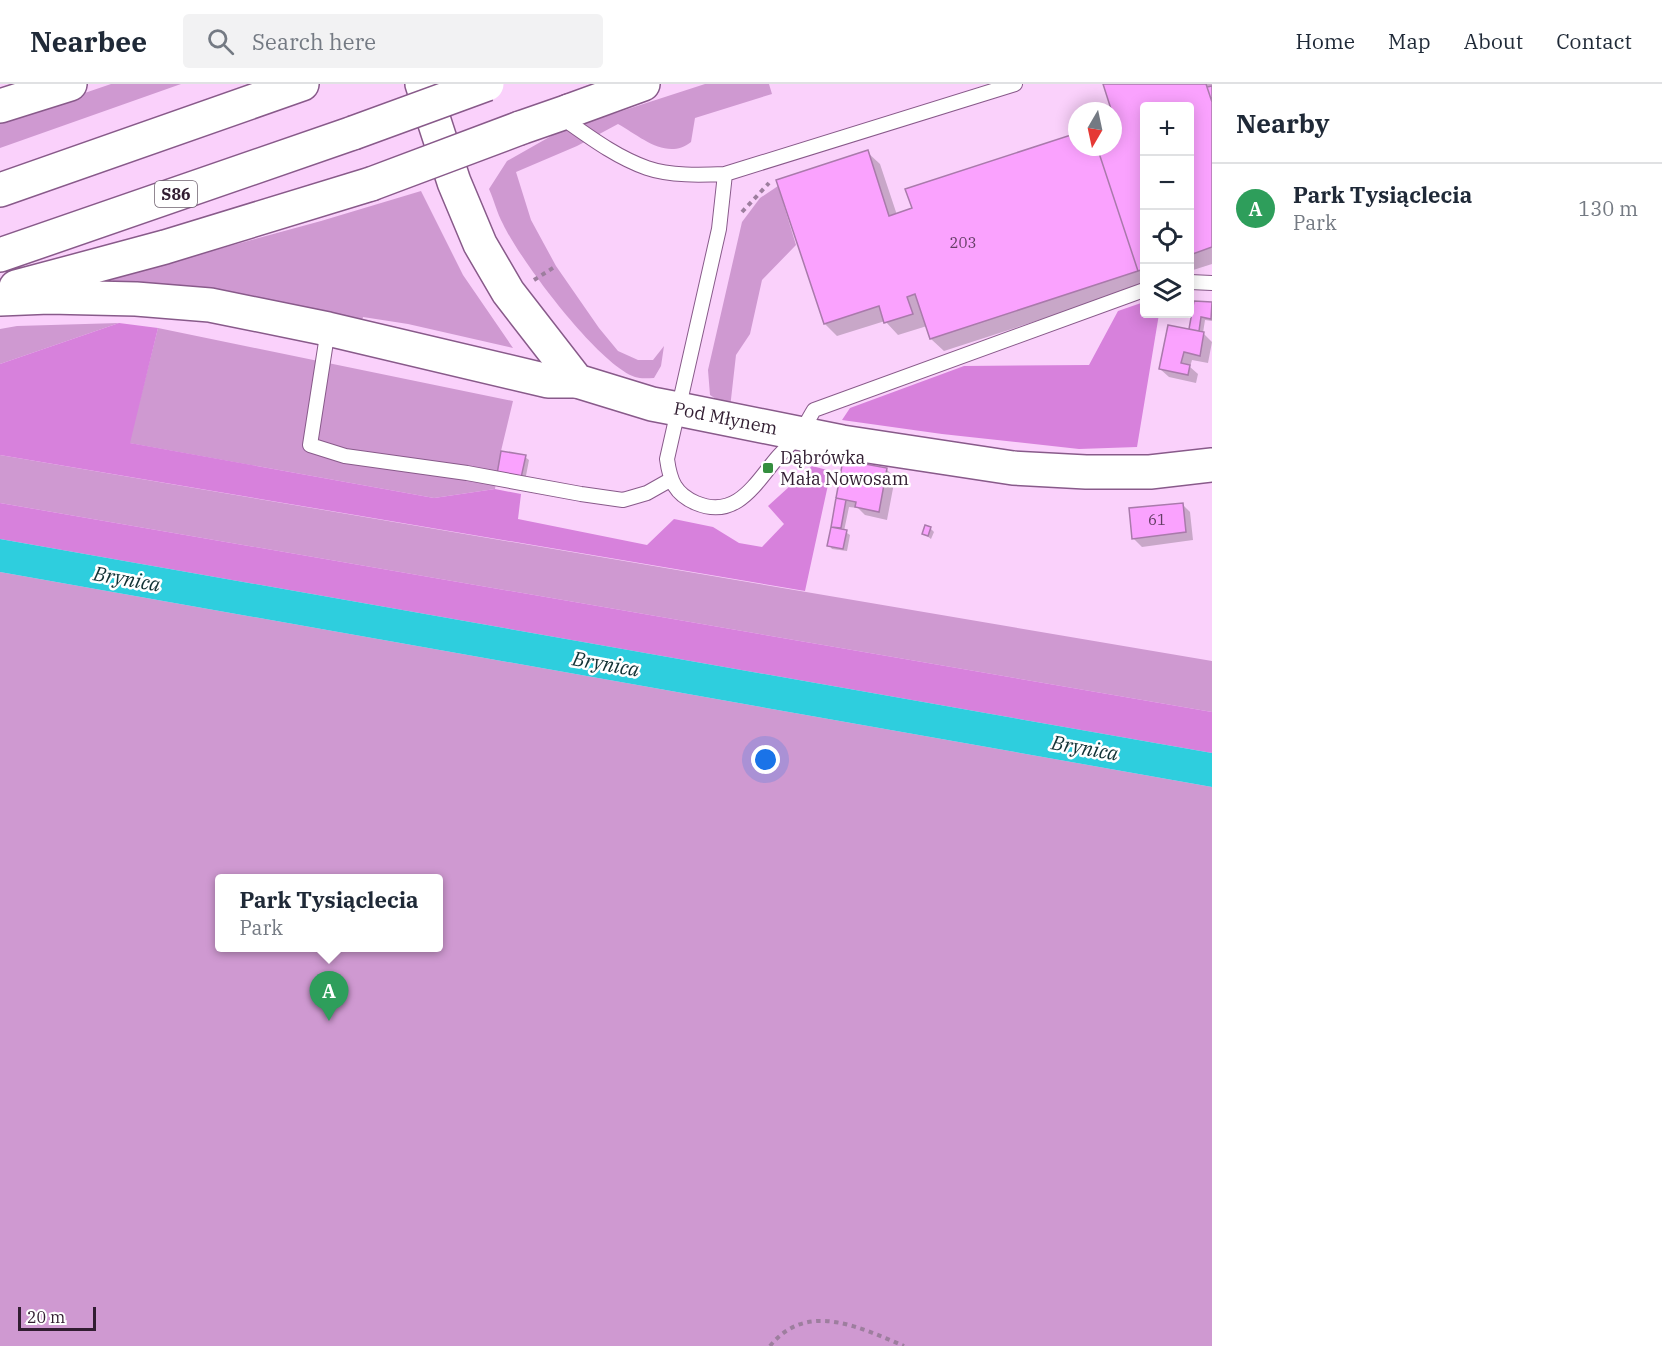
<!DOCTYPE html>
<meta charset="utf-8">
<style>
:root{--surface:#fff;--page:#f2f2f3;--text:#1f2937;--muted:#747a83;--line:#e0e1e3;--accent:#ea580c}
body{margin:0;font-family:"IBM Plex Serif",serif;background:var(--page);color:var(--text)}
.controls{position:absolute;right:18px;top:18px;display:grid;overflow:hidden;border-radius:6px;box-shadow:0 3px 15px #0003}
.controls button{width:54px;height:54px;display:grid;place-items:center;padding:0;border:0;border-bottom:2px solid var(--line);background:var(--surface);color:var(--text);font:30px sans-serif}
.compass{position:absolute;left:1068px;top:18px;width:54px;height:54px;border-radius:50%;background:var(--surface);box-shadow:0 3px 15px #0003;rotate:189deg}
.scale{position:absolute;left:18px;bottom:15px;width:78px;box-sizing:border-box;padding-left:6px;border:3px solid #311d31;border-top:0;font-size:16px;line-height:21px;white-space:nowrap;color:#311d31;-webkit-text-stroke:4px #fff;paint-order:stroke}
.you{position:absolute;left:766px;top:676px;width:21px;height:21px;margin:-15px;border:4px solid #fff;border-radius:50%;background:#1a73e8;box-shadow:0 0 0 9px #1a73e833}
.badge{display:grid;place-items:center;width:39px;height:39px;border-radius:50%;background:var(--accent);color:#fff;font-size:20px;font-weight:700}
.pin{position:absolute;translate:-50% -50px;filter:drop-shadow(0 2px 3px #0008)}
.pin::after{content:'';position:absolute;top:32px;width:21px;height:18px;background:inherit;clip-path:polygon(0 0,100% 0,50% 100%)}
.popup{position:absolute;left:215px;top:790px;width:228px;height:78px;box-sizing:border-box;display:grid;place-content:center;border-radius:6px;background:var(--surface);filter:drop-shadow(0 2px 4px #0005);font-size:20px;white-space:nowrap;color:var(--muted)}
.popup b{font-size:22px;color:var(--text)}
.popup::after{content:'';position:absolute;left:50%;top:100%;margin-left:-12px;border:12px solid transparent;border-top-color:var(--surface)}
.list{margin:0;padding:0;list-style:none}
h2{display:flex;justify-content:space-between;align-items:center;height:78px;margin:0;padding:0 24px;font-size:26px}
h2 small{font-size:20px;font-weight:400;color:var(--muted)}
.list li{display:grid;grid-template-columns:39px 1fr auto;gap:18px;align-items:center;box-sizing:border-box;height:90px;padding:0 24px;border-top:2px solid var(--line)}
.list b{display:block;font-size:22px;white-space:nowrap}
.list p{margin:0;font-size:20px;white-space:nowrap;color:var(--muted)}
.list em{font-size:20px;font-style:normal;color:var(--muted)}
.icon{flex:none;width:33px;height:33px;fill:none;stroke:currentColor;stroke-width:2;stroke-linecap:round;stroke-linejoin:round}
.map{position:relative;flex:none;width:1212px;height:1262px;overflow:hidden}
header{display:flex;align-items:center;gap:36px;box-sizing:border-box;height:84px;padding:0 30px;background:var(--surface);border-bottom:2px solid var(--line)}
header strong{font-size:28px}
nav{display:flex;gap:33px;margin-inline-start:auto;font-size:21px}
.search{width:420px;height:54px;background:var(--page);display:flex;align-items:center;gap:15px;box-sizing:border-box;padding:0 21px;border-radius:6px;color:var(--muted);font-size:22px}
main{display:flex}
aside{flex:1;background:var(--surface)}
.map>svg:first-child{display:block}
.green{fill:#cf99d1;fill-rule:evenodd}
.forest{fill:#d781dc}
.water{fill:#2ecede}
.shadow{fill:#0003}
.building{fill:#faa2fe;stroke:#a97aab;stroke-width:1.5}
.lines{fill:none;stroke-linecap:round;stroke-linejoin:round}
.service-casing{stroke:#885a8a;stroke-width:16}
.tertiary-casing{stroke:#885a8a;stroke-width:36}
.motorway-casing{stroke:#885a8a;stroke-width:36}
.path{stroke:#9d7e9e;stroke-width:4;stroke-dasharray:4.5 4.5;stroke-linecap:butt}
.service{stroke:#fff;stroke-width:14}
.tertiary{stroke:#fff;stroke-width:33}
.motorway{stroke:#fff;stroke-width:33}
.motorway-bridge-casing{stroke:#885a8a;stroke-width:36;stroke-linecap:butt}
.motorway-bridge{stroke:#fff;stroke-width:33}
.poi-dot{fill:#348e3e;stroke:#fff;stroke-width:2}
.labels{text-anchor:middle;stroke-width:5;stroke-linejoin:round;paint-order:stroke}
.number-label{font-size:15px;fill:#633e64}
.shield{fill:#fff;stroke:#6f616f;stroke-width:1.5}
.shield-label{font-size:16px;font-weight:bold;fill:#311d31}
.street-label{font-size:18px;fill:#311d31;stroke:#fff}
.poi-label{font-size:18px;fill:#311d31;stroke:#fff;text-anchor:start}
.water-label{font-size:20px;font-style:italic;fill:#113134;stroke:#fff}
</style>
<header>
<strong>Nearbee</strong>
<div class="search"><svg class="icon" aria-label="search" viewBox="0 0 24 24"><circle cx="10" cy="10" r="6"/><path d="M15 15l6 6"/></svg>Search here</div>
<nav><a>Home</a><a>Map</a><a>About</a><a>Contact</a></nav>
</header>
<main>
<div class="map">
<svg width="1212" height="1262" viewBox="0 0 1212 1262">
<rect width="100%" height="100%" fill="#fad1fb"/>
<path class="green" d="M111 0H181L0 64V38Z
M705 0H769L772 10 695 34 691 58C667 77 641 53 618 40L577 62 516 88 531 136 556 182 599 244 618 267 638 276H653L664 262 661 282 654 294C648 294 641 295 635 293 598 280 520 176 503 140 497 129 494 116 489 105L507 77 560 47Z
M778 102 796 161 762 196 750 250 736 271 730 324 710 311 708 286 742 138 760 114Z
M421 107 463 191 513 264 408 240 363 233 361 240 215 209 101 197 321 137Z
M119 239 0 280V245L17 242Z
M158 244 513 317 501 367 495 405 434 414 129 359Z
M0 371 1212 577V628L0 419Z
M0 488 1212 703V1262H0ZM220 794H439V864H220Z"/>
<path class="forest" d="M1144 218V230H1159L1137 363 1079 365 942 350 842 336 850 324 964 282 1089 281 1118 227Z
M119 239 158 244 130 359 434 414 495 405 521 410 518 435 647 461 674 435 713 443 739 459 762 463 784 440 768 422 812 382 831 387 805 507 0 371V280Z
M0 419 1212 628V669L0 455Z"/>
<path class="water" d="M0 455 1212 669V703L0 488Z"/>
<path class="shadow" d="M1104 0H1212V180L1190 187V22H1144V202L944 267 931 255 927 242 898 251 885 237 837 252 825 240 867 68 880 80 897 131 914 125 1077 50V63H1113V50L1120 48Z
M1195 218 1212 220V242V237L1205 236 1203 249 1212 258 1208 279 1192 276 1190 283 1198 290 1196 299 1169 293 1160 285 1194 248 1190 245Z
M525 373 529 376 525 397 498 389Z
M887 386 895 394 887 436 865 431 858 424 849 423 844 447 850 451 847 467 832 465 829 461 837 416Z
M1182 420 1190 428 1193 456 1142 463 1133 454Z
M930 444 934 448 931 455 923 449Z"/>
<path class="building" d="M1103 0H1206L1212 18V163L1190 171V22H1144V185L1138 187 1097 63H1113V48L1118 47Z
M1212 2V18L1207 3Z
M1077 49V63H1097L1138 187 930 255 915 210 907 213 913 230 884 239 879 222 824 240 776 96 868 66 889 132 912 124 905 105Z
M1194 217 1212 218 1211 235 1201 233 1199 247 1189 245Z
M1168 241 1204 248 1200 272 1184 268 1181 279 1190 281 1188 291 1159 285Z
M501 367 526 371 521 394 497 390Z
M843 376 887 384 879 428 855 423 856 418 836 414Z
M836 414 846 416 841 444 831 443Z
M1183 419 1186 448 1132 455 1129 424Z
M925 441 931 443 928 452 922 450Z
M831 443 847 446 843 465 827 462Z"/>
<g class="lines">
<defs>
<path id="service" d="M1015 0 725 90 719 145 667 375C670 397 675 410 696 419 736 436 755 400 777 374 784 366 792 359 799 350 805 343 809 334 814 326L1144 206
M569 27 571 40C595 57 619 74 647 84 670 92 701 91 725 90
M1190 198 1212 199
M328 245 310 361 345 372 467 389 581 410 623 416 647 409 670 396"/>
<g id="tertiary">
<path id="s1" d="M422 0 454 98 480 160 508 208 577 297 652 320 678 325 842 358 1013 384 1086 388H1150L1212 381"/>
<path d="M0 22 70 0"/>
<path d="M569 27 643 0"/>
</g>
<path id="motorway" d="M520 44 569 27
M0 106 302 0
M0 171 353 49
M16 203 165 163 371 100
M0 215 49 213 136 215 210 221 328 245 548 297H577"/>
</defs>
<use href="#service" class="service-casing"/>
<use href="#tertiary" class="tertiary-casing"/>
<use href="#motorway" class="motorway-casing"/>
<path class="path" d="M742 128 769 99
M534 196 556 182
M770 1262C807 1216 861 1244 904 1262"/>
<use href="#service" class="service"/>
<use href="#tertiary" class="tertiary"/>
<use href="#motorway" class="motorway"/>
<defs>
<path id="motorway-bridge" d="M353 49 487 0
M371 100 520 44"/>
</defs>
<use href="#motorway-bridge" class="motorway-bridge-casing"/>
<use href="#motorway-bridge" class="motorway-bridge"/>
</g>
<rect class="poi-dot" x="762" y="378" width="12" height="12" rx="3"/>
<g class="labels">
<g class="number-label">
<text x="963" y="164">203</text>
<text x="1157" y="441">61</text>
</g>
<rect class="shield" x="155" y="97" width="42" height="26" rx="4.5"/>
<g class="shield-label">
<text x="176" y="116">S86</text>
</g>
<g class="street-label">
<text dy="6" stroke="none"><textPath href="#s1" startOffset="492">Pod Młynem</textPath></text>
</g>
<g class="poi-label">
<text x="780" y="380">Dąbrówka<tspan x="780" dy="21">Mała Nowosam</tspan></text>
</g>
<g class="water-label">
<text transform="translate(127 495) rotate(10)" y="7">Brynica</text>
<text transform="translate(606 580) rotate(10)" y="7">Brynica</text>
<text transform="translate(1085 664) rotate(10)" y="7">Brynica</text>
</g>
</g>
</svg>
<div class="controls">
<button>+</button>
<button>−</button>
<button><svg class="icon" aria-label="locate" viewBox="0 0 24 24"><circle cx="12" cy="12" r="6"/><path d="M12 2v4M12 18v4M2 12h4M18 12h4"/></svg></button>
<button><svg class="icon" aria-label="layers" viewBox="0 0 24 24"><path d="M12 4l9 5-9 5-9-5zM3 14l9 5 9-5"/></svg></button>
</div>
<svg class="compass" viewBox="-18 -18 36 36"><path d="M0-13l5 13h-10z" fill="#e53935"/><path d="M0 13l5-13h-10z" fill="#747a83"/></svg>
<div class="scale">20 m</div>
<div class="you"></div>
<div class="pin badge" style="left:329px;top:937px;background:#2e9e5b">A</div>
<div class="popup"><b>Park Tysiąclecia</b>Park</div>
</div>
<aside>
<h2>Nearby<small></small></h2>
<ul class="list">
<li><span class="badge" style="background:#2e9e5b">A</span><div><b>Park Tysiąclecia</b><p>Park</p></div><em>130 m</em></li>
</ul>
</aside>
</main>
